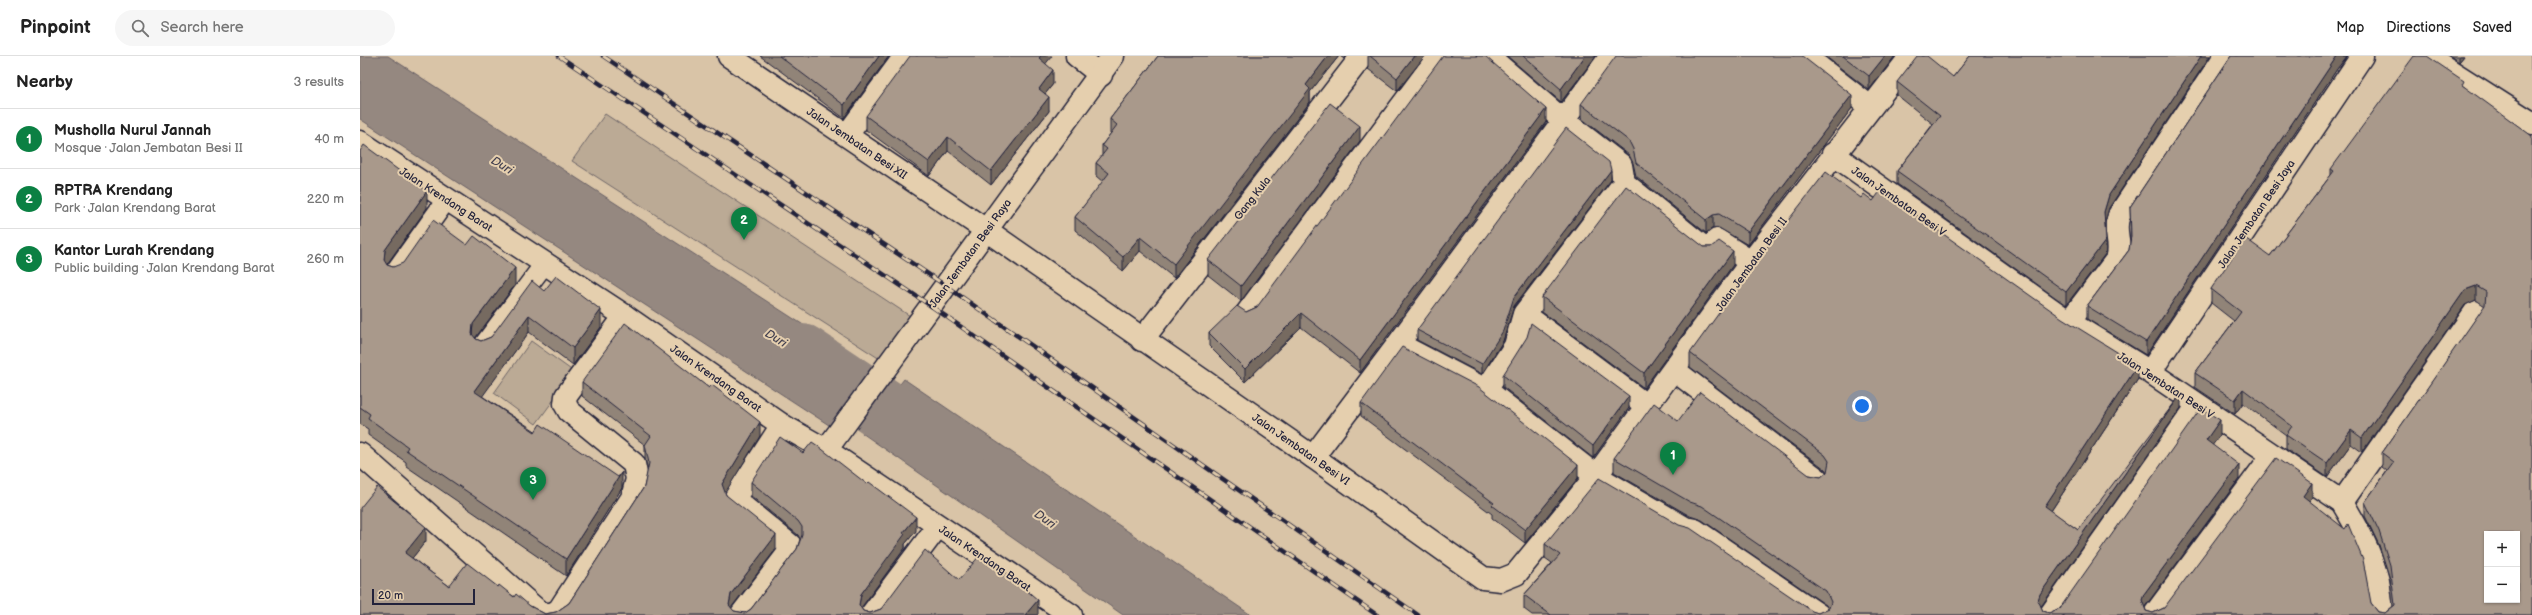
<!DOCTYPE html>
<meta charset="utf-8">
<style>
:root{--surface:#fff;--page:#f6f6f6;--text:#222;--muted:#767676;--line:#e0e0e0;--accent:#0b8043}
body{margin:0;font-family:"Balsamiq Sans",sans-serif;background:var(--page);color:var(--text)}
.controls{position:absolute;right:12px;bottom:12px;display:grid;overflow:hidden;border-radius:0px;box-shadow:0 1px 3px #0004}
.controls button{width:36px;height:36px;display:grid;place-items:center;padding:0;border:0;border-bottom:1px solid var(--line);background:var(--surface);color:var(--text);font:20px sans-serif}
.scale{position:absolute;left:12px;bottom:10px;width:103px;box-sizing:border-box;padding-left:4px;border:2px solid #22223b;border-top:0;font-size:11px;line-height:14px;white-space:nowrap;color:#22223b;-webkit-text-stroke:3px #e5cfae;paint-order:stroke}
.you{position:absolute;left:1502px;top:350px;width:14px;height:14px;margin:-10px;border:3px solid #fff;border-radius:50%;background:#1a73e8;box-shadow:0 0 0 6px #1a73e833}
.badge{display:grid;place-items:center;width:26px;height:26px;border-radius:50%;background:var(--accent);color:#fff;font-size:13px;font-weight:700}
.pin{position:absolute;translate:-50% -33px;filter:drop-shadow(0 1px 2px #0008)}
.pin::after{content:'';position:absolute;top:21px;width:14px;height:12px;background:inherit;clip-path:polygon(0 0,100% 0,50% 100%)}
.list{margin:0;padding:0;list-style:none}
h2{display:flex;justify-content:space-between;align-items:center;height:52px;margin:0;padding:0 16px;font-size:17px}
h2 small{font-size:13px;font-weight:400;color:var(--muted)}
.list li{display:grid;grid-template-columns:26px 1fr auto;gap:12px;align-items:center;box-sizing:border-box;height:60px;padding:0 16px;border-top:1px solid var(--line)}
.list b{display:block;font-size:15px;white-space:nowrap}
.list p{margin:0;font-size:13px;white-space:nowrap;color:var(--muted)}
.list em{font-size:13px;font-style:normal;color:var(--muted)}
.icon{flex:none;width:22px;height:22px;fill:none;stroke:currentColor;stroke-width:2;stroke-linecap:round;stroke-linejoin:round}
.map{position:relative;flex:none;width:2172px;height:559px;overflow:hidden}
header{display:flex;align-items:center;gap:24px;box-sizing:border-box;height:56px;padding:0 20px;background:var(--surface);border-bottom:1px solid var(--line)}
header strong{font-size:19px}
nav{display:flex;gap:22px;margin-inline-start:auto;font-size:14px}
.search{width:280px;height:36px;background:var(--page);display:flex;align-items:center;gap:10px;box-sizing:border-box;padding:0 14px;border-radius:22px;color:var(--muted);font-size:15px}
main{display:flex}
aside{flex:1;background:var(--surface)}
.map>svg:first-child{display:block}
.green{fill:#bbaa95;stroke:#6e6668}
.water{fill:#958880;stroke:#675f64}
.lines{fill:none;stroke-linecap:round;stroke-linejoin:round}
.river{stroke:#958880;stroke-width:62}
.service-casing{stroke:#22223b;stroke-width:22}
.minor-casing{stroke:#22223b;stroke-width:25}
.tertiary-casing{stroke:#22223b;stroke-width:25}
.service{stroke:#e5cfae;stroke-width:19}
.minor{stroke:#e5cfae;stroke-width:22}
.tertiary{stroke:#e5cfae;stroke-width:22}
.rail-casing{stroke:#22223b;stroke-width:4.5}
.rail{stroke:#e5cfae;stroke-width:3;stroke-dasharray:9;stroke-linecap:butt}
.wall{fill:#918478;stroke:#22223b}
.shaded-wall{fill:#766b61;stroke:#22223b}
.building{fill:#a9998b;stroke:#22223b;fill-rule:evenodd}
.labels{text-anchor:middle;stroke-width:4;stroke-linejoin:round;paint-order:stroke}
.street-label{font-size:11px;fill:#22223b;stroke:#e5cfae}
.water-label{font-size:12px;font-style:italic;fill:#444150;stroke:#e5cfae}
</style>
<header>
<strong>Pinpoint</strong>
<div class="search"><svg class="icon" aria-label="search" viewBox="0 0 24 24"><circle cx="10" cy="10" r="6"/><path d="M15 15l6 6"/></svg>Search here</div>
<nav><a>Map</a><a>Directions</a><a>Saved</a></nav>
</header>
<main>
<aside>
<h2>Nearby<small>3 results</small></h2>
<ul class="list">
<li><span class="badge">1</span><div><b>Musholla Nurul Jannah</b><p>Mosque · Jalan Jembatan Besi II</p></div><em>40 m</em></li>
<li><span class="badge">2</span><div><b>RPTRA Krendang</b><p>Park · Jalan Krendang Barat</p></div><em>220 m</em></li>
<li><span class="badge">3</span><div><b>Kantor Lurah Krendang</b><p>Public building · Jalan Krendang Barat</p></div><em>260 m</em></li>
</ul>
</aside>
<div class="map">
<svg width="2172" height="559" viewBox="0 0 2172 559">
<rect width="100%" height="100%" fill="#d9c4a7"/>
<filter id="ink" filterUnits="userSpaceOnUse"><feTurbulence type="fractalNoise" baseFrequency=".025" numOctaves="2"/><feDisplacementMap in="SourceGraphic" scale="8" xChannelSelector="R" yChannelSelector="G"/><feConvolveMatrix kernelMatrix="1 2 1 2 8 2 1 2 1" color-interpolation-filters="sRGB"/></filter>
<g filter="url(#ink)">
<path class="green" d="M245 58 553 262 523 305 212 105Z
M171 285 214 316 176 368 134 337Z"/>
<path class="water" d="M0 0H28L516 316 475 373 0 63Z
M544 323 891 559H763L502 377Z"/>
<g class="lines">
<path class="river" d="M442 299 593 400"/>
<defs>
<path id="service" d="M34 217 87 143
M122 291 185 207"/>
<path id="minor" d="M369 0 626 174
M717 0 741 19
M1128 0 1204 65 1261 109 1264 127 1347 194 1357 184 1391 206
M1251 0 1038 288 1126 334 1236 420 1325 472 1335 474 1459 559
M1445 0 1510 51
M2067 0 2172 67
M487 79 545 0
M1473 98 1709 266 1790 316 1982 446C1997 471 2011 496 2018 525 2020 536 2021 548 2023 559
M1264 127 1164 258 1287 350
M887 257 1079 0
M1709 266 1757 203C1763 188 1752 175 1759 159L1865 0
M782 284 1002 0
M1314 314 1457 423
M1790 316 2002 0
M1126 334 1155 290 1164 258
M0 398 178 555 188 559
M953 401 1038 288
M1982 446 2115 256
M190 559 199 554 272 442 277 423 274 408 209 355 205 348 206 340 265 260
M381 559 427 499 430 489 374 443 422 369
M511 559 578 470
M1690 559 1838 349
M1794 559 1912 400"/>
<path id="tertiary" d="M0 86 265 260 422 369 466 394 711 559
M626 174 953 401 1123 522 1141 524 1156 518 1236 420 1391 206 1551 0
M466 394 753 0"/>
</defs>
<use href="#service" class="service-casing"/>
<use href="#minor" class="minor-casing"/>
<use href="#tertiary" class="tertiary-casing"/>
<use href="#service" class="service"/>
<use href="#minor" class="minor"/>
<use href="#tertiary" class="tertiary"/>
<defs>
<path id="rail" d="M199 0 571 250 1017 559
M243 0 586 230 1058 559"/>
</defs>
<use href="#rail" class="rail-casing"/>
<use href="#rail" class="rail"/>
</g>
<path class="wall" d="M400 0H529L484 62Z
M798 0H979L950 36V46L814 222 780 195 763 215 715 174V161L743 126 736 120V107L742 100V89L751 77H750V63Z
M980 0H987L984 3Z
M1008 0H1065L1037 35 1008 13Z
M1147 0H1236L1201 46Z
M1465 0H1535L1509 34Z
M1610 0H1850L1749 152 1745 167 1746 197 1706 249 1537 128V115L1573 68 1537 39V26L1593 21Z
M1871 0H1987L1977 13 1786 299 1727 263V250L1769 194 1771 182 1770 151Z
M2090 0H2104L2099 6Z
M2172 0V16L2171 15V1Z
M686 8 693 28 685 38 689 55 631 129 588 95 569 120 506 74V60Z
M2104 30 2172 559H1172L1164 553V539L1192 507 1185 502V488L1458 557 1468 553 1466 549 1342 464 1330 460 1254 416V402L1318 365 1449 419 1461 421 1467 416 1465 413 1330 311V297L1501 142 1513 145 1778 323 1691 455 1718 474 1821 352 1681 551 1683 555 1689 557 1700 552 1860 379 1852 389 1879 423 1785 551 1786 555 1793 557 1804 552 1952 441 1949 445 2011 547 2018 556 2025 557 2033 550 2030 523 2019 489 2005 460V446L2027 415 2022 411V397L2125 250 2116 244 2105 249 2002 396 1991 388 1967 421 1926 393V379L1883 347 1875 358 1835 331V317L1874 265 1851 247V233L1910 200 1971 119V113Z
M1221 48 1492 52 1388 189 1359 172H1353L1346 177 1276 120 1273 107 1269 99 1221 62Z
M1186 66 1000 317 941 271 885 326 849 290V277L886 256 897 251Z
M1000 85 881 245 848 219V204Z
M0 95 67 152 27 208V209L33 211 155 229 115 282 116 283 121 285 131 281 184 235 241 271 213 309 169 276 122 340 262 432 206 520 46 410V406L8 379V373L0 368Z
M1251 124 1154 250 1143 285 1122 318 1057 284V274Z
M1344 191H1351L1373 209 1284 332 1182 256V241Z
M1143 319 1269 352 1233 402 1143 331Z
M222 326 400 380 365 436 366 439 416 493 371 552 374 555 385 557 391 553 437 493 440 483 438 479 391 440V426L443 397 556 475 545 488V492L501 552 503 555 510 557 599 524 678 558 677 559H0L66 485 52 502 89 530 138 531 170 550 185 558 196 556 209 547 284 431 288 414 285 403V389L222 340Z
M1001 347 1218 422 1165 487 1132 462V458L1001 360Z"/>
<path class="shaded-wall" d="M519 0H529L484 62V49Z
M681 0H692L679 16V2Z
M968 0H979L950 36V46L814 222V208L946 29Z
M1054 0H1065L1037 35V22Z
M1225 0H1236L1201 46V33Z
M1525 0H1535L1509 34V20Z
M1841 0H1850L1749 152 1744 169V156L1749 139Z
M1977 0H1987L1977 13 1786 299V286Z
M2099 0H2104L2099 6Z
M693 14V28L679 46V33Z
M1492 39V52L1388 189V176Z
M689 41V55L631 129V115Z
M1186 53V66L1000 317V304Z
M1000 70V85L881 245V230Z
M588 81V95L569 120V106Z
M1251 114V124L1154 250 1143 285 1122 318V308L1154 241Z
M67 135V152L25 211 24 204 25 194Z
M1353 159V172L1346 177V164Z
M780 181V195L763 215V201Z
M1746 184V197L1706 249V236Z
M1373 195V209L1284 332V317Z
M155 212V229L113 285 112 278 113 268Z
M2116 230V244L2105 249 2002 396V382L2105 234Z
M241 254V271L213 309V292Z
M941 257V271L885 326V313Z
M169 259V276L114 352V335Z
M1778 309V323L1685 464V450Z
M1883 333V347L1875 358V344Z
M1821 338V352L1680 552 1678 544 1680 538Z
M1269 340V352L1233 402V390Z
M1860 364V379L1846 398V384Z
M400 366V380L362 442V428Z
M1991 374V388L1967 421V407Z
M1218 409V422L1165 487V474Z
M1879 409V423L1784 552 1782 544 1784 538Z
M262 416V432L206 520V503Z
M1952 427V441L1943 454V440Z
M556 461V475L545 488V492L501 552 499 549 501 538 543 477Z
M66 471V485L45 511V497Z
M416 479V493L371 552 369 549 371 538Z
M678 544V558L677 559H665Z"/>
<path class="building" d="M419 0H519L484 49Z
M550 0H681L679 2 693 14 679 33 689 41 631 115 588 81 569 106 506 60Z
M798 0H968L946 29 950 33 814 208 780 181 763 201 715 161 749 117 736 107 747 93 742 89 757 69 750 63Z
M1010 0H1054L1037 22Z
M1083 0H1125L1186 53 1000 304 941 257 885 313 849 277 877 250 886 256 897 251Z
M1163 0H1225L1201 33Z
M1256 0H1442L1492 39 1388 176 1359 158 1353 159 1346 164 1276 107 1273 93 1269 85 1221 48Z
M1483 0H1525L1509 20Z
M1557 0H1567L1593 21 1610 0H1841L1749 139 1744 156 1746 184 1706 236 1537 115 1580 60 1537 26Z
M1871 0H1977L1786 286 1727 250 1769 194 1771 180 1770 151Z
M2054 0H2067L2104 25 2102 29 2172 80V559H1191L1164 539 1200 499 1185 488 1239 422 1319 469 1330 472 1452 555 1458 557 1469 552 1471 546 1466 535 1342 450 1330 446 1254 402 1294 347 1318 365 1340 336 1449 419 1461 421 1467 416 1469 405 1465 399 1330 297 1401 199 1466 116 1501 142 1504 138 1513 145 1521 134 1702 262 1778 309 1685 450 1718 474 1821 338 1680 538 1678 544 1683 555 1689 557 1700 552 1841 352 1860 364 1846 384 1879 409 1784 538 1782 544 1786 555 1793 557 1804 552 1916 402 1952 427 1943 440 1985 473 1988 468 2003 504 2011 547 2018 556 2025 557 2035 549 2030 509 2019 475 2005 446 2034 406 2022 397 2125 249 2126 236 2116 230 2105 234 2002 382 1991 374 1967 407 1926 379 1932 370 1883 333 1875 344 1835 317 1881 256 1851 233 1885 182 1910 200 1974 115 1971 113ZM2127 478H2157V544H2127Z
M970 47 1000 70 881 230 848 204Z
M1206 72 1249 106 1251 114 1154 241 1143 275 1122 308 1057 274Z
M4 89 67 135 25 194 24 204 27 209 33 211 43 207 73 164 107 189 114 180 155 212 113 268 112 278 116 283 121 285 131 281 172 225 184 235 196 220 241 254 213 292 169 259 114 335 175 376 180 368 258 421 262 416 206 503 46 394 48 391 8 362 10 358 0 351V95Z
M1266 130 1344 191H1351L1359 185 1373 195 1284 317 1182 241Z
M265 267 349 332 352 329 400 366 362 428 366 439 416 479 371 538 369 549 374 555 385 557 391 553 437 493 442 479V471L438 465 391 426 420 381 443 397 452 386 458 390 507 428 509 426 556 461 543 477 545 478 501 538 499 549 503 555 510 557 521 553 565 494 599 524 620 499 643 514 678 544 665 559H0V452L17 431 66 471 45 497 89 530 107 507 138 531 139 529 154 541 156 538 170 550 185 558 196 556 209 547 284 431 289 407 285 389 291 380 222 326Z
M1171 267 1269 340 1233 390 1143 319 1167 281Z
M1042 291 1119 331 1218 409 1165 474 1132 449 1134 447 1001 347Z"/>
</g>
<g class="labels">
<g class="street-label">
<text transform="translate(497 87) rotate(34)" y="4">Jalan Jembatan Besi XII</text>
<text transform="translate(892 142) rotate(-52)" y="4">Gang Kula</text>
<text transform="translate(86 143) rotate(33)" y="4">Jalan Krendang Barat</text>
<text transform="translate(1539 145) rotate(35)" y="4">Jalan Jembatan Besi V</text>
<text transform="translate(1896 158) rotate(-56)" y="4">Jalan Jembatan Besi Jaya</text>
<text transform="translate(610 197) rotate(-54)" y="4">Jalan Jembatan Besi Raya</text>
<text transform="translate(1391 208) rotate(-54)" y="4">Jalan Jembatan Besi II</text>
<text transform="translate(356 322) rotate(35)" y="4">Jalan Krendang Barat</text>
<text transform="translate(1806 329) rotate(33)" y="4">Jalan Jembatan Besi V</text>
<text transform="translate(941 393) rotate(35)" y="4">Jalan Jembatan Besi VI</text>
<text transform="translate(625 502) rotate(34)" y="4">Jalan Krendang Barat</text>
</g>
<g class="water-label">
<text transform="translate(142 109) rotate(32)" y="4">Duri</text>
<text transform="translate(416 282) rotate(32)" y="4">Duri</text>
<text transform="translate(685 463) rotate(35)" y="4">Duri</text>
</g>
</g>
</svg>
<div class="controls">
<button>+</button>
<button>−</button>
</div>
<div class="scale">20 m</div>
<div class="you"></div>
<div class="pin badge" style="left:1313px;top:419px">1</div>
<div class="pin badge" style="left:384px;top:184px">2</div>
<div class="pin badge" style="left:173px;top:444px">3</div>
</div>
</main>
